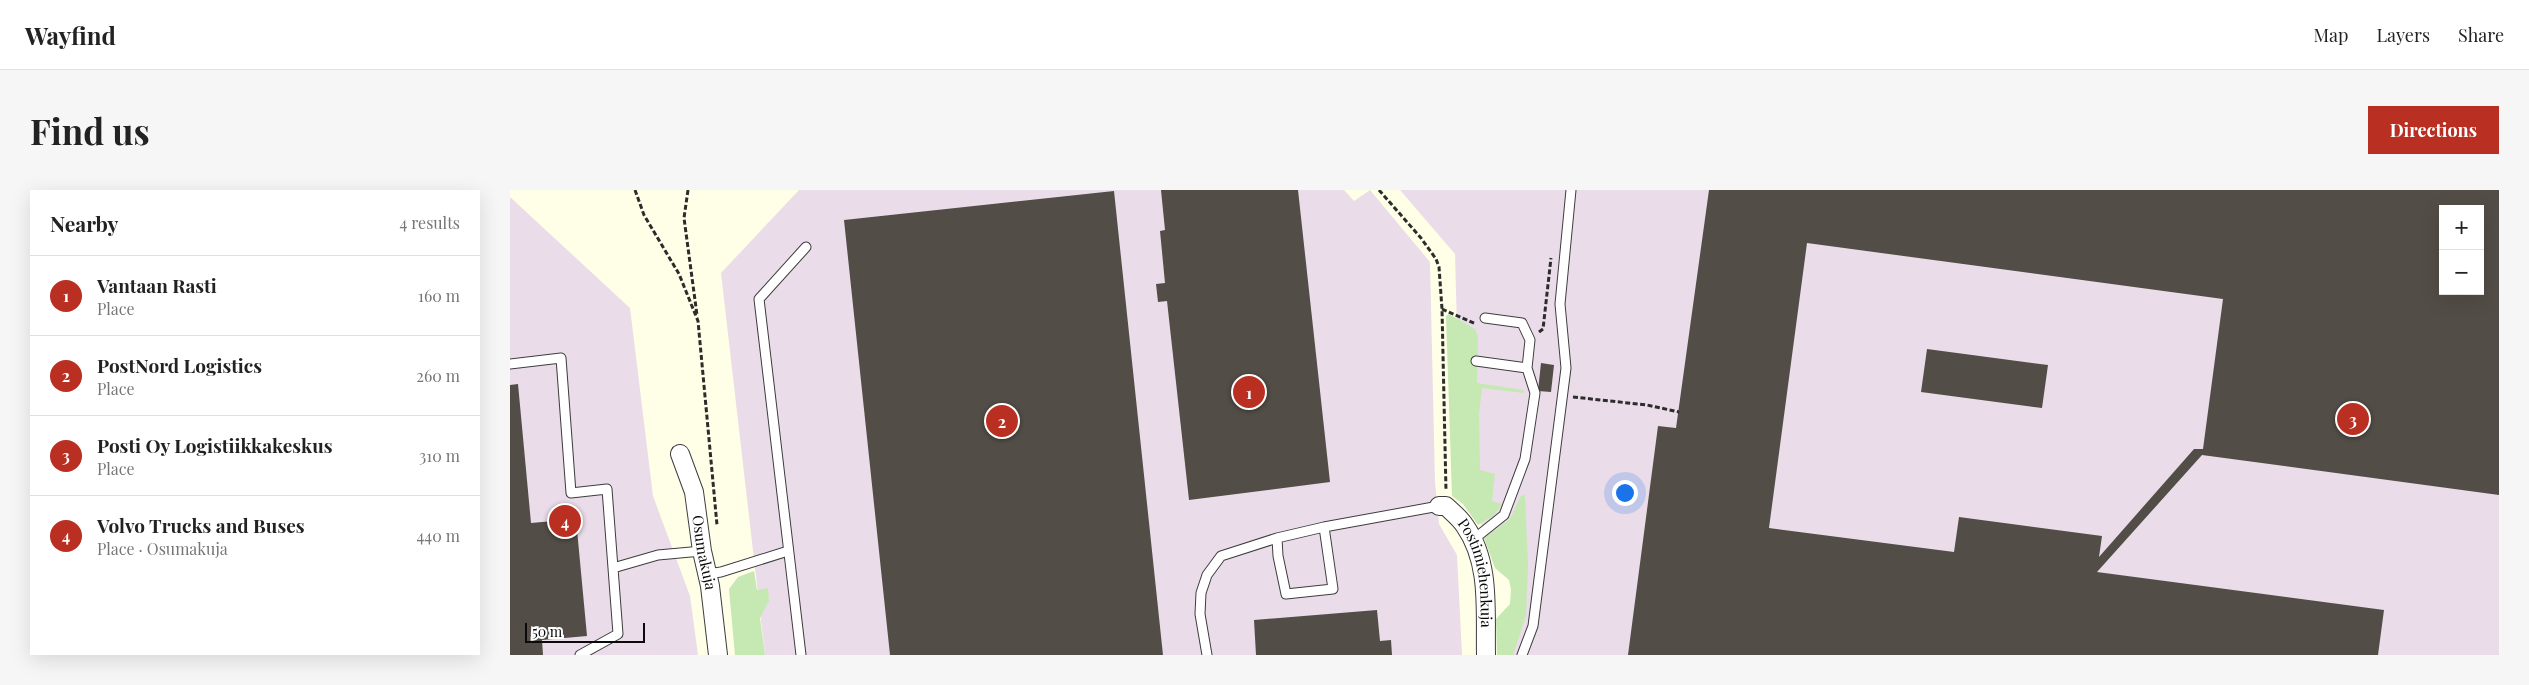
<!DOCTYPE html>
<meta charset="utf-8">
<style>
:root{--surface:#fff;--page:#f6f6f6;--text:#222;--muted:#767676;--line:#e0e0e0;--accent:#b93023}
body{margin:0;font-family:"Playfair Display",serif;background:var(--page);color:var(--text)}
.controls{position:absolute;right:15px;top:15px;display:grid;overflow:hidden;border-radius:0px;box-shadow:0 5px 20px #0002}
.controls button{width:45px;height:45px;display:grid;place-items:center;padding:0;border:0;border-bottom:1px solid var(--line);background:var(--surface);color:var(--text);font:25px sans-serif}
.scale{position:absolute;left:15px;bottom:12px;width:120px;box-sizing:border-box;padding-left:5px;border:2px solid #0a0a0a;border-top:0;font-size:14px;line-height:18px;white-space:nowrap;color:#0a0a0a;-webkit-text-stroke:4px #fff;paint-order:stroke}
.you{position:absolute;left:1114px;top:302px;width:18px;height:18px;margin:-12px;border:4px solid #fff;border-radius:50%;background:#1a73e8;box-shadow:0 0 0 8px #1a73e833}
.badge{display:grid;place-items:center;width:32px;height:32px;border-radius:50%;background:var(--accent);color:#fff;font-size:16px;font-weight:700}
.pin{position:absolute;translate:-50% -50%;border:2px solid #fff;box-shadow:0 1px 5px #0006}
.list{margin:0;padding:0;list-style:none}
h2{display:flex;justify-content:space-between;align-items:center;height:65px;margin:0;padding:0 20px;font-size:21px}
h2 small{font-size:16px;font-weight:400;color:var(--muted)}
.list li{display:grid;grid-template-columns:32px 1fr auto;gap:15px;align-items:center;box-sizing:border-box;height:80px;padding:0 20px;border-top:1px solid var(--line)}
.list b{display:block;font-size:19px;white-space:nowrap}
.list p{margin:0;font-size:16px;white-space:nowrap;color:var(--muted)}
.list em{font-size:16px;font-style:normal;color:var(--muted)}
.map{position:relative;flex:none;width:1989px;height:465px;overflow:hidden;border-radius:0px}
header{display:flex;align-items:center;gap:30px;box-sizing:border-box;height:70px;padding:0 25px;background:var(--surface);border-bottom:1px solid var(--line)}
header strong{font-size:24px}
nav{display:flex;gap:28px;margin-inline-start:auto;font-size:18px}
.intro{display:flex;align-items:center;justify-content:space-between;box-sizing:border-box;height:120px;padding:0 30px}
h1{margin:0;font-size:35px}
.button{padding:12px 22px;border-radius:0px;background:var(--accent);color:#fff;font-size:18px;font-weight:700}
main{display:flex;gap:30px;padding:0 30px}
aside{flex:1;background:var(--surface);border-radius:0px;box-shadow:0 5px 20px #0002}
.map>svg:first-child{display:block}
.industrial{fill:#eadde9;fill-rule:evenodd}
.green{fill:#c6e8b2}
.building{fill:#524d46;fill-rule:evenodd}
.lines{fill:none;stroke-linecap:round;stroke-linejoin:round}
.lane-casing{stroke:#3d3d3d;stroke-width:11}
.street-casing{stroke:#3d3d3d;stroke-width:20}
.path{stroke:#2c2c2c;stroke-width:3;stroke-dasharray:5 2.5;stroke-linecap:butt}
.lane{stroke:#fff;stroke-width:9}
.street{stroke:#fff;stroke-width:18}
.labels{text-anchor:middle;stroke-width:5;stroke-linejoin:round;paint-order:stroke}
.street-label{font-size:15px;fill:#0a0a0a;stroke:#fff}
</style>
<header>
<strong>Wayfind</strong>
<nav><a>Map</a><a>Layers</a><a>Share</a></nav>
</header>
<div class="intro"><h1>Find us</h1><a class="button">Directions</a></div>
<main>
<aside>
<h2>Nearby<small>4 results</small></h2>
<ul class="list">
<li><span class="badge">1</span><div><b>Vantaan Rasti</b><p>Place</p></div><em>160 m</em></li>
<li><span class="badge">2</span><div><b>PostNord Logistics</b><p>Place</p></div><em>260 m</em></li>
<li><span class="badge">3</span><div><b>Posti Oy Logistiikkakeskus</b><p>Place</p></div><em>310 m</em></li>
<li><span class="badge">4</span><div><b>Volvo Trucks and Buses</b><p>Place · Osumakuja</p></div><em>440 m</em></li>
</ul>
</aside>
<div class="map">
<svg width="1989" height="465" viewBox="0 0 1989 465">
<rect width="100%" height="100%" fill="#fffee7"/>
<path class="industrial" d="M289 0H834L844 11 860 0 920 72 925 292 929 334 947 365 952 465H255L211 83Z
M890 0H1989V465H995L1007 424 1005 387 992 379 951 291 945 64ZM1933 19H1970V101H1933Z
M0 7 120 118 143 306 180 406 188 465H0Z"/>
<path class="green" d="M939 124 965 139 968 146 967 193 1014 200V203L972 198 969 224 970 280 985 284 982 311 992 314 984 325 968 335 953 314 942 306 936 126Z
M1015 305 1018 375 1016 426 1003 465H987L986 429 1000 414 1001 399 999 390 985 378 974 348 1000 329 1011 306Z
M244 381 247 400 258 398 259 411 250 428 255 465H225L219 399 228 387Z"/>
<path class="building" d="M651 0H788L820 292 679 310 657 111 648 112 646 94 655 93 650 41 655 40Z
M1199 0H1989V305L1692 265 1587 382 1874 420 1868 465H1118L1148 236 1166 238ZM1933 19H1970V101H1933ZM1297 53 1713 109 1693 259H1684L1589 367 1592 346 1449 327 1444 362 1259 338Z
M604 1 653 465H380L334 30Z
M1417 159 1538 175 1532 218 1411 202Z
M1031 173 1044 175 1041 202 1028 201Z
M8 194 21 333 66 329 77 446 32 450 33 465H0V195Z
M867 420 870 451 881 450 882 465H746L744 430Z"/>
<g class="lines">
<defs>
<path id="lane" d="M966 171 1017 178
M0 174 51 168 61 303 97 299 108 444 70 465
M767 348 768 366 776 404 823 399 814 337
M964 349 994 325 1015 269 1025 203 1017 178 1020 150 1012 133 975 128
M103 378 148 365 192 361
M197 384 211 382 278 361
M291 465 249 109 296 57
M697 465 690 424 691 403 697 385 711 366 767 348 814 337 929 316
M1012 465 1023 436 1056 178 1050 114 1061 0"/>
<g id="street">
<path id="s1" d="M170 264 184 302 192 361 200 396 208 465"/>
<path id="s2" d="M929 316H936C942 322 950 328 955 336 981 373 975 422 976 465"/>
</g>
</defs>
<use href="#lane" class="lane-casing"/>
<use href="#street" class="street-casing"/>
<path class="path" d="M125 0 134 25 169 84 188 131 207 335
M178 0 174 28 187 125
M869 0 911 48 926 69 929 77 932 119 936 301
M932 119 966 134
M1029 142 1033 139 1041 68
M1063 207 1137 215 1169 222"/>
<use href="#lane" class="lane"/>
<use href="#street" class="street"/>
</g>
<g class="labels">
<g class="street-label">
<text dy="5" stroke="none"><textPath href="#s1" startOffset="102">Osumakuja</textPath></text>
<text dy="5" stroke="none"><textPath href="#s2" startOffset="84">Postimiehenkuja</textPath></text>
</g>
</g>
</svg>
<div class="controls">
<button>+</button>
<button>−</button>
</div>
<div class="scale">50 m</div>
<div class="you"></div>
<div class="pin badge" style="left:739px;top:202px">1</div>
<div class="pin badge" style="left:492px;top:231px">2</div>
<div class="pin badge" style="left:1843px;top:229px">3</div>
<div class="pin badge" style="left:55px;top:331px">4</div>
</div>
</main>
